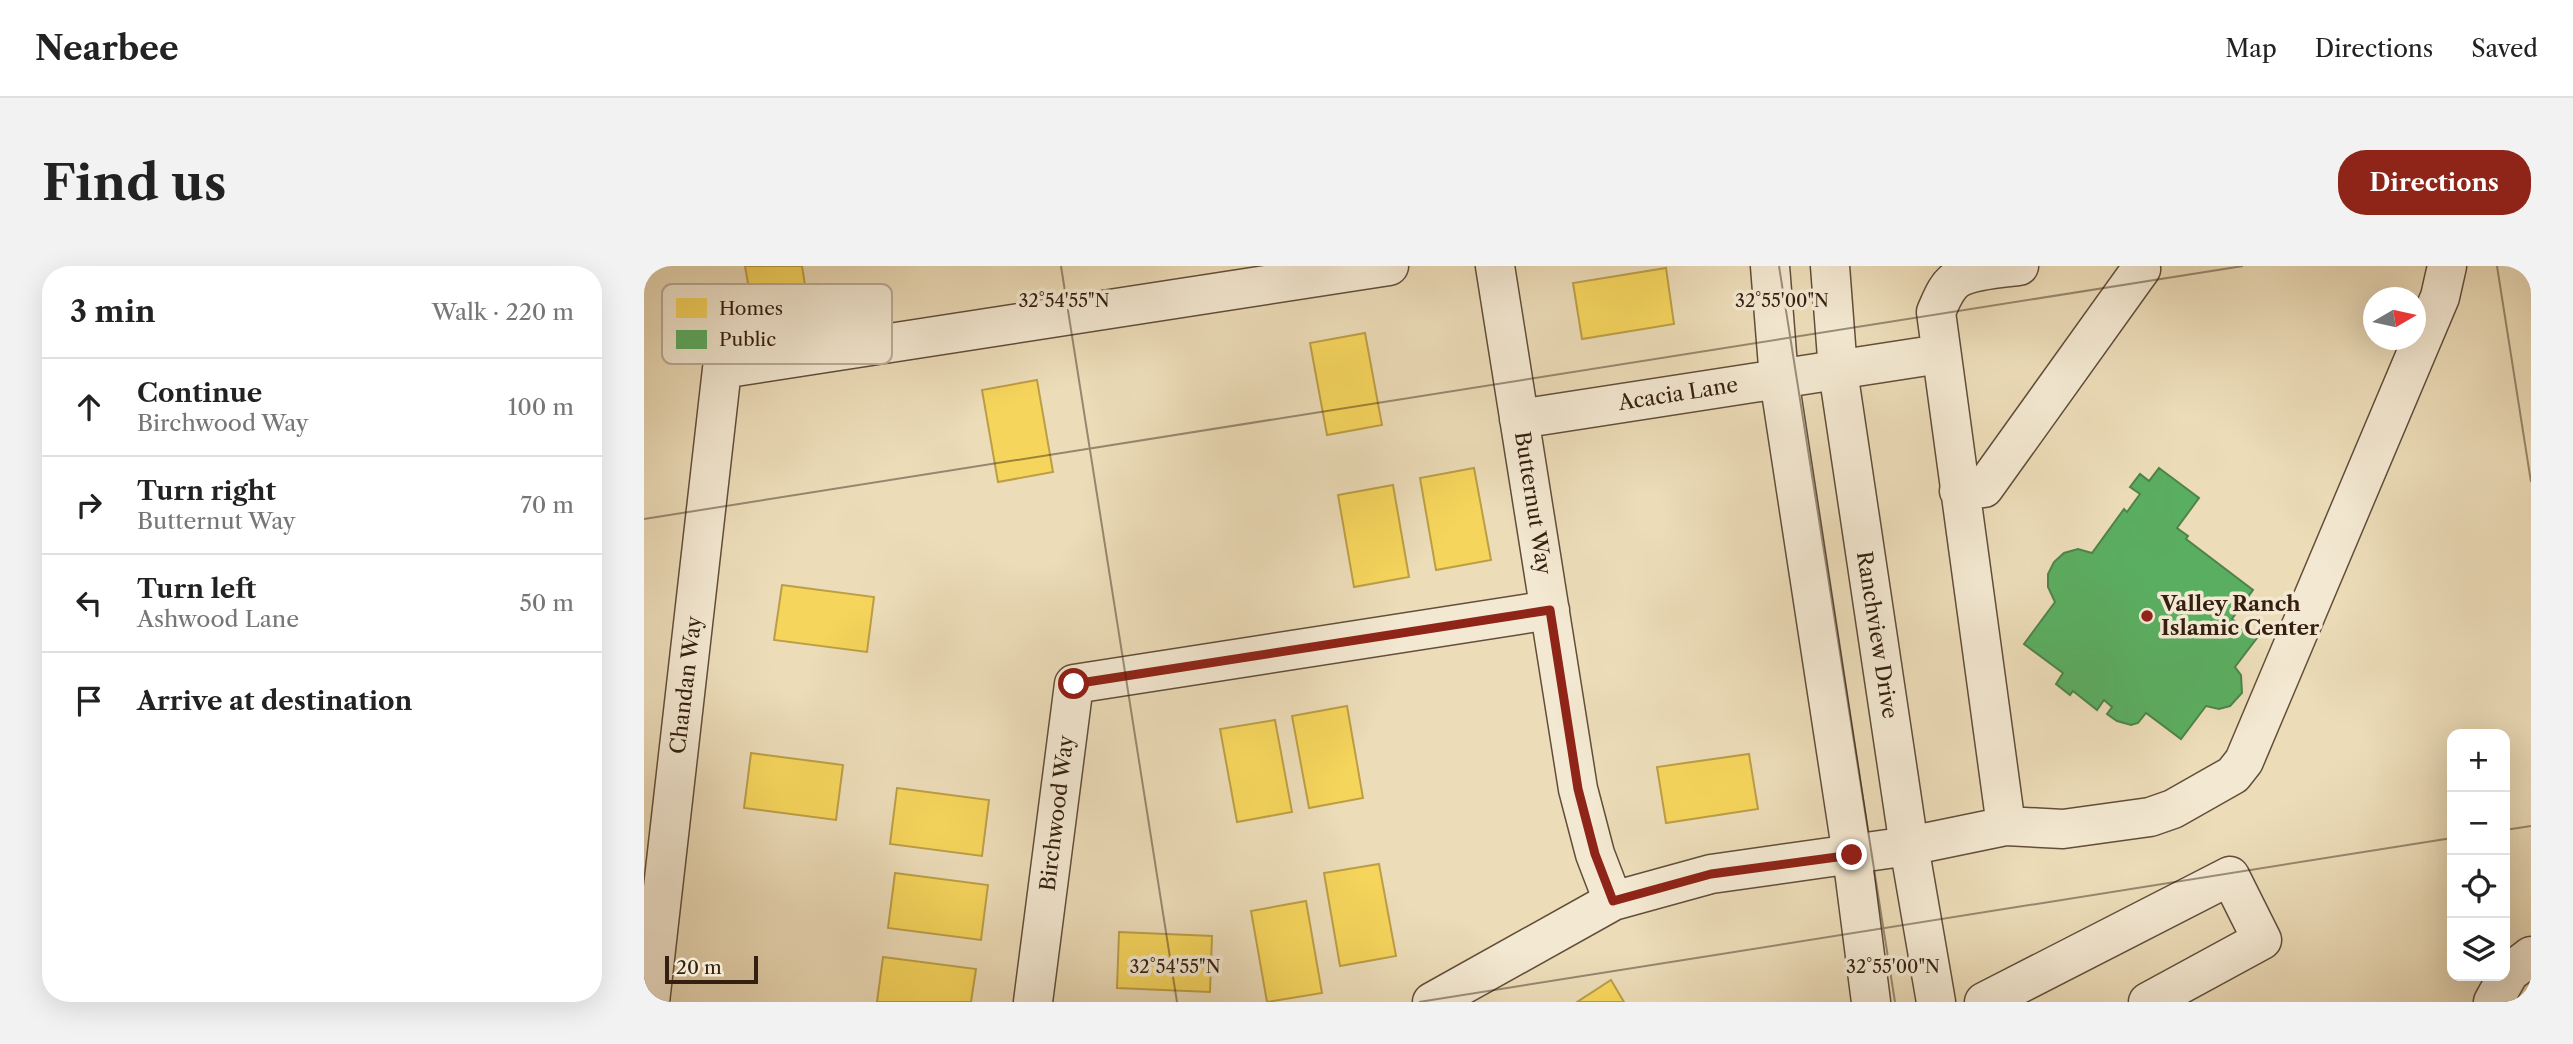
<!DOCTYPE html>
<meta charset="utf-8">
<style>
:root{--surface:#fff;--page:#f2f2f2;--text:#222;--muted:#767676;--line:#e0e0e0;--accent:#8f2418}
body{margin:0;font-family:"Libre Caslon Text",serif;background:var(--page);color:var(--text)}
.controls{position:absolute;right:21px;bottom:21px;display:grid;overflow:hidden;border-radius:14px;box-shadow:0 7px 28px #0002}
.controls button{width:63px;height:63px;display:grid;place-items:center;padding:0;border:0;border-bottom:2px solid var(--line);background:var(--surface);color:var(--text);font:35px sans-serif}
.compass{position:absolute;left:1719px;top:21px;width:63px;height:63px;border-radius:50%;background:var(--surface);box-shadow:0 7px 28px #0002;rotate:81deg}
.scale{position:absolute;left:21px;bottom:18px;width:93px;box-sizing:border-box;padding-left:7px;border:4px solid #341f11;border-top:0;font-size:19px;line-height:24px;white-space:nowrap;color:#341f11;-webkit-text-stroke:5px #f3e8d1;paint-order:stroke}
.stop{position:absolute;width:21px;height:21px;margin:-16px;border:5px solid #8f2418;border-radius:50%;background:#fff}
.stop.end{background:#8f2418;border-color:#fff;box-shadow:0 2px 7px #0008}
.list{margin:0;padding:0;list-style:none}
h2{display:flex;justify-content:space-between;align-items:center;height:91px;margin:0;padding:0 28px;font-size:30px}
h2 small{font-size:23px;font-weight:400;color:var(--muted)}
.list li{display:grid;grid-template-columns:46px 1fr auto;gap:21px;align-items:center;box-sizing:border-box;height:98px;padding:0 28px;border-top:2px solid var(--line)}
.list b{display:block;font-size:26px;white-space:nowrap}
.list p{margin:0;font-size:23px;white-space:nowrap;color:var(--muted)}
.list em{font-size:23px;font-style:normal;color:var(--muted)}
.icon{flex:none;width:38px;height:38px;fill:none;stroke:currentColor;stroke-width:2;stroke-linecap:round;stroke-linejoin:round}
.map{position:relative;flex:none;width:1887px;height:736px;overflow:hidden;border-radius:28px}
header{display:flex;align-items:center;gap:42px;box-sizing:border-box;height:98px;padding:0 35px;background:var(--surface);border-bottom:2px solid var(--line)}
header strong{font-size:33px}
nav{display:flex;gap:38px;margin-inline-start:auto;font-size:24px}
.intro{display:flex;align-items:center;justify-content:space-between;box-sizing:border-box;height:168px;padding:0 42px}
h1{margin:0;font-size:49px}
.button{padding:18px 32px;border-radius:28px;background:var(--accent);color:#fff;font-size:24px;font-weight:700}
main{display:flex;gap:42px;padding:0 42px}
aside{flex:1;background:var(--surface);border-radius:28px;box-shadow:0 7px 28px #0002}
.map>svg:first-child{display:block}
.homes{fill:#f6d55c;stroke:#bc9e46;stroke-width:2}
.public{fill:#5aae61;stroke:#4f8349;stroke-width:2}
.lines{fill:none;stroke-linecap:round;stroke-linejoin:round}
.minor-casing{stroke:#624e3b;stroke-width:41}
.minor{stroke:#f3e8d1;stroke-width:38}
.route{stroke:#8f2418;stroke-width:9}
.ticks{fill:none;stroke:#341f11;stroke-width:2;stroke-opacity:0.45}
.poi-dot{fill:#8f2418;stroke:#f3e8d1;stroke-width:2.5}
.labels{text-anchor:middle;stroke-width:7;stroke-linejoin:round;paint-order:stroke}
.street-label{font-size:21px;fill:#341f11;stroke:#f3e8d1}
.poi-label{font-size:21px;font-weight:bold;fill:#341f11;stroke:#f3e8d1;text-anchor:start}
.key{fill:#f3e8d1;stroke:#baac97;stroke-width:2}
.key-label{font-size:19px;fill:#341f11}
.ticks-label{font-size:18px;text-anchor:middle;fill:#341f11;stroke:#f3e8d1;stroke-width:7;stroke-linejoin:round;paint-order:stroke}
</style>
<header>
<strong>Nearbee</strong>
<nav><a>Map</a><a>Directions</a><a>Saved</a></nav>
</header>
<div class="intro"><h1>Find us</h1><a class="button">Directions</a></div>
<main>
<aside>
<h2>3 min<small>Walk · 220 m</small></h2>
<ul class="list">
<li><svg class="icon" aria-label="ahead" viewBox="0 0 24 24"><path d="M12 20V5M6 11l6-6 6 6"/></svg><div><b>Continue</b><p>Birchwood Way</p></div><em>100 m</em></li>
<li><svg class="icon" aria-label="right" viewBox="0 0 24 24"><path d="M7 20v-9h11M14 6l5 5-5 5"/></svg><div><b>Turn right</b><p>Butternut Way</p></div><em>70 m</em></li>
<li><svg class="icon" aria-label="left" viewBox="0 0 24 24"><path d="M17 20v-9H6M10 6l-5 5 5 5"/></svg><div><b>Turn left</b><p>Ashwood Lane</p></div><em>50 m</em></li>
<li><svg class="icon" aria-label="arrive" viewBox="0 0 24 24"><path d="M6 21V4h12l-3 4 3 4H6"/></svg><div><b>Arrive at destination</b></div></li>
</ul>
</aside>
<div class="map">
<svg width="1887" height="736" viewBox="0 0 1887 736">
<rect width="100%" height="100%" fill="#ecdcb8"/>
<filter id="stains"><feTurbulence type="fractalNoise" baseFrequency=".00286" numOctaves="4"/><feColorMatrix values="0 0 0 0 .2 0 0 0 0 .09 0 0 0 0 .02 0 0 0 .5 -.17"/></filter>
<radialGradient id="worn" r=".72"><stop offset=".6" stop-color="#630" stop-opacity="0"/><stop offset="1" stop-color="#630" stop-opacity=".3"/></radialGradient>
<path class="homes" d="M101 0H158L162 25 107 35Z
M1022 2 1030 58 938 73 929 17Z
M721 67 738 159 683 169 666 77Z
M393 114 409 206 354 216 338 124Z
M830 202 847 294 792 304 776 212Z
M749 219 765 311 710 321 694 229Z
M138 319 230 331 223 386 130 374Z
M703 440 719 532 665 542 648 450Z
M631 454 648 546 593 556 576 463Z
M107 487 199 499 192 554 100 542Z
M1105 488 1114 543 1022 557 1013 501Z
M253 522 345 534 338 590 246 578Z
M735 598 752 690 696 700 680 607Z
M251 607 344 619 337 674 244 662Z
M662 635 678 727 623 736 607 645Z
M475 666 568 670 566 726 473 722Z
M239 691 332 703 327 736H233Z
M967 714 980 736H933Z"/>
<path class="public" d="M1515 202 1555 232 1533 262 1544 270 1542 273 1609 324 1588 353 1613 372 1591 401 1597 409 1598 427 1586 440 1575 443 1562 440 1537 473 1502 447 1494 457 1487 459 1473 455 1463 448 1468 441 1460 434 1453 444 1429 425 1426 429 1412 418 1419 407 1380 378 1411 336 1404 321V308L1410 296 1420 287 1434 283 1448 287 1480 243 1483 246 1496 228 1486 221 1496 208 1505 215Z"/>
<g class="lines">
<defs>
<path id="minor" d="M851 0 934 523 951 588 969 635
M1126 0 1135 113 1208 589 1227 736
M1186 0 1194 105 1265 580 1292 736
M875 153 1296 88
M1315 225 1340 222 1497 3 1496 0
M1362 560 1292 46C1297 35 1302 20 1313 13 1327 4 1358 2 1375 0
M6 736 78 103 745 0
M389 736 430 418 906 344
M788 736 969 635 1067 608 1265 580 1362 560 1419 563 1506 551 1529 543 1589 509 1600 495 1796 31 1803 0
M1340 736 1586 610 1618 674 1504 736
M1849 736 1865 707 1887 690"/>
</defs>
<use href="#minor" class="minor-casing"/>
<use href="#minor" class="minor"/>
</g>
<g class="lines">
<path class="route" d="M430 418 906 344 934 523 951 588 969 635 1067 608 1208 589"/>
</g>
<path class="ticks" d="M417 0 533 736M1135 0 1251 736M1853 0 1887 216M0 253 1599 0M1861 564 1887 560M775 736 1808 572"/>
<circle class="poi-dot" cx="1503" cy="350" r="7"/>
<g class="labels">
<g class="street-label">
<text transform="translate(1034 128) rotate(-9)" y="7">Acacia Lane</text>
<text transform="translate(889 237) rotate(81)" y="7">Butternut Way</text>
<text transform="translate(1233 369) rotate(81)" y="7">Ranchview Drive</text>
<text transform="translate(42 419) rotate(-83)" y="7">Chandan Way</text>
<text transform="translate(413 547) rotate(-83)" y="7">Birchwood Way</text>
</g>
<g class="poi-label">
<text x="1517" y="345">Valley Ranch<tspan x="1517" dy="24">Islamic Center</tspan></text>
</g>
</g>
<rect x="18" y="18" width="230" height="80" rx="10" class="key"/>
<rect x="32" y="32" width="31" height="20" fill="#f6d55c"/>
<rect x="32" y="64" width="31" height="19" fill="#5aae61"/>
<g class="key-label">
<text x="75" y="49">Homes</text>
<text x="75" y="80">Public</text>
</g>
<g class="ticks-label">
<text x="420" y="41">32°54'55"N</text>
<text x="1138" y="41">32°55'00"N</text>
<text x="531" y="707">32°54'55"N</text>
<text x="1249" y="707">32°55'00"N</text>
</g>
<rect width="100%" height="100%" filter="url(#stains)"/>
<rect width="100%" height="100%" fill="url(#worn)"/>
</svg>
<div class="controls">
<button>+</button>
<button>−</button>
<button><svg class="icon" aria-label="locate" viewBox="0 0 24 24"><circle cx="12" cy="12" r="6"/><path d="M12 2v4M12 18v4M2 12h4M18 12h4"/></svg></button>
<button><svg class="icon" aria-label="layers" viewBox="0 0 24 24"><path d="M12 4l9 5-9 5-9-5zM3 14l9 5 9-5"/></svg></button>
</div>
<svg class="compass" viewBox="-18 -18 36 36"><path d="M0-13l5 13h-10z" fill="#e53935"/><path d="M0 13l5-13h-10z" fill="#767676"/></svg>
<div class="scale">20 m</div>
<div class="stop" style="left:430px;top:418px"></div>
<div class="stop end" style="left:1208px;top:589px"></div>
</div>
</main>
